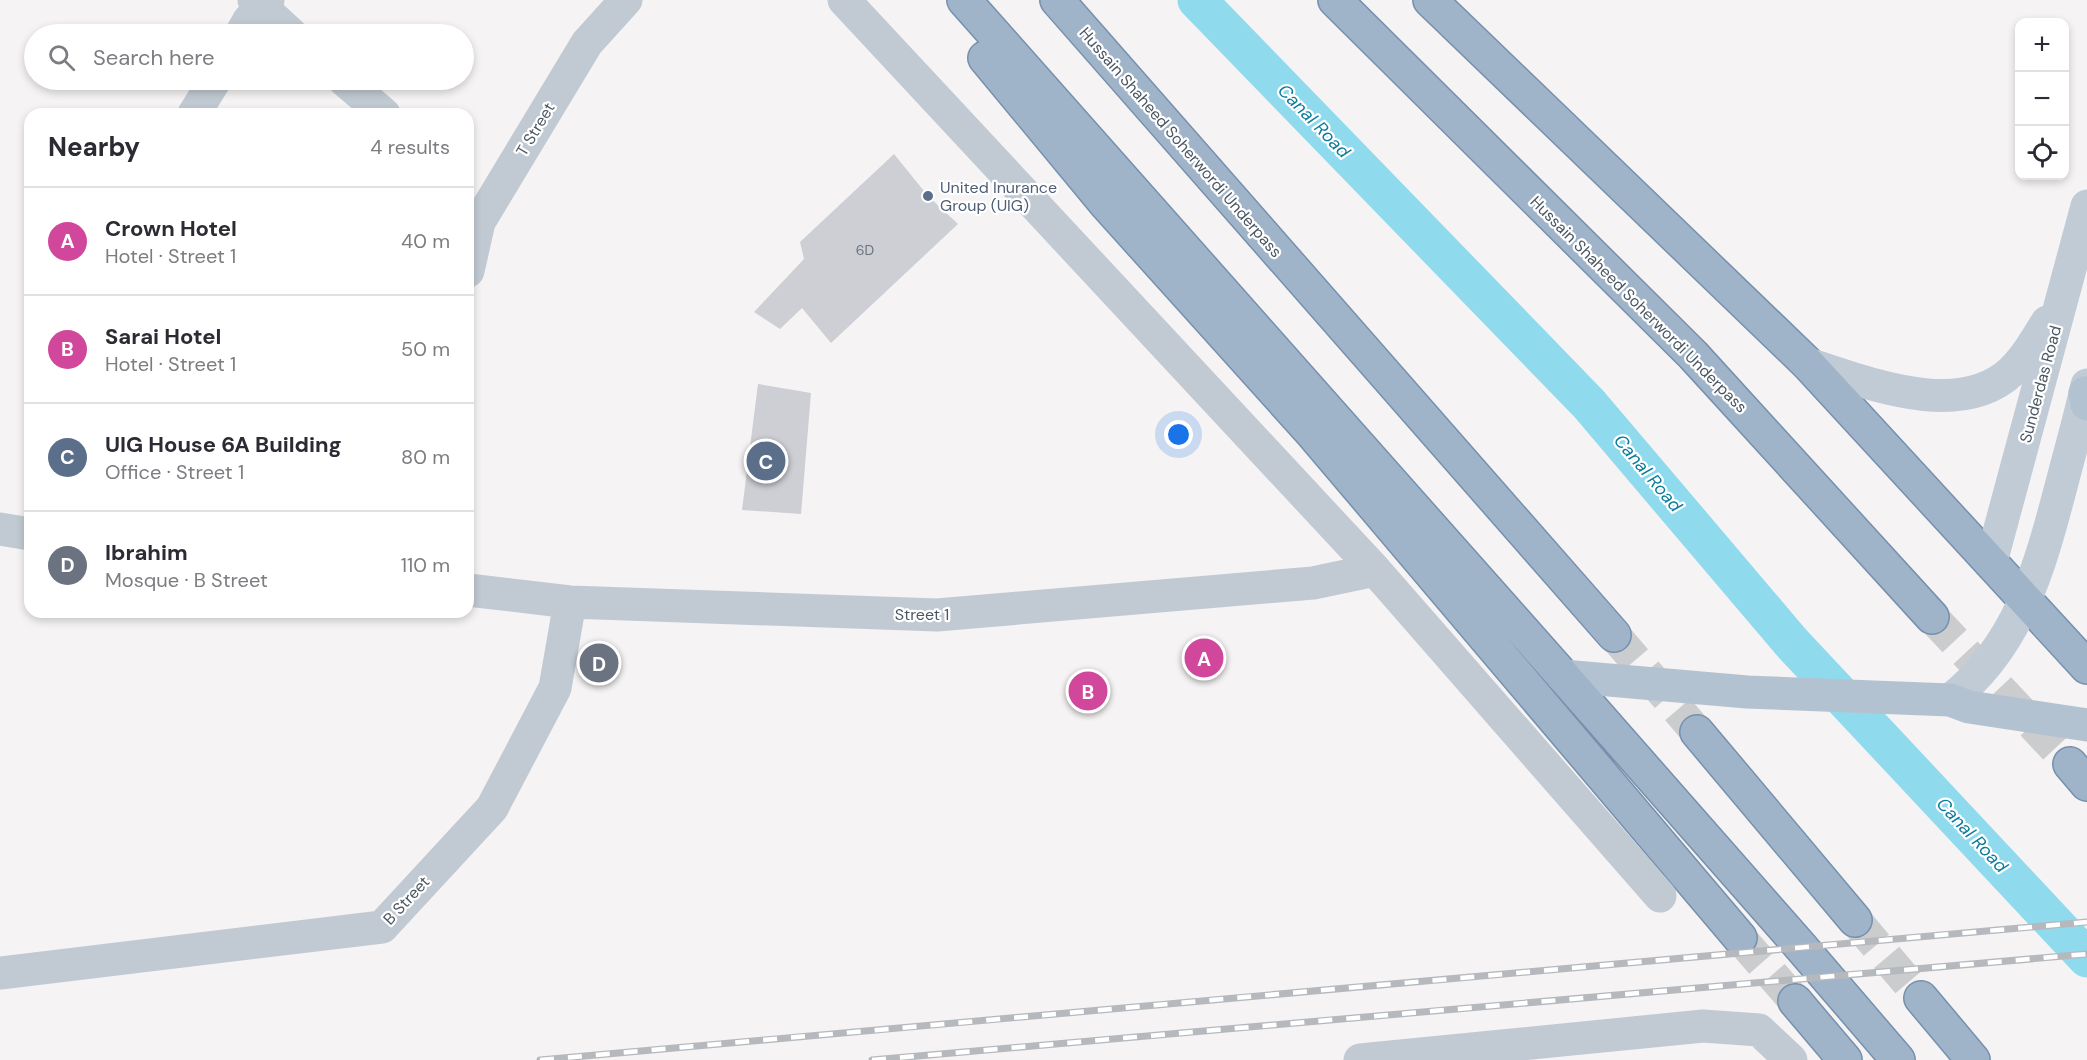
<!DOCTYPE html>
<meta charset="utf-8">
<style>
:root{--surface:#fff;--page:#f7f7f7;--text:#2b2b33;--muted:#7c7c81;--line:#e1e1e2;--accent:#1a73e8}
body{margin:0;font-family:"DM Sans",sans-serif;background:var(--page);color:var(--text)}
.controls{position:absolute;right:18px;top:18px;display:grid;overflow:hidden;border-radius:12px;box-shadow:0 3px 9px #0003}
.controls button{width:54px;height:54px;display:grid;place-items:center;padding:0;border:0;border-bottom:2px solid var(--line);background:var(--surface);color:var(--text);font:30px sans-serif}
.you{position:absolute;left:1179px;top:435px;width:21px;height:21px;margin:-15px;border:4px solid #fff;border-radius:50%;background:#1a73e8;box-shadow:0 0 0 9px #1a73e833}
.badge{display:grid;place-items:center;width:39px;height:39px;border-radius:50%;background:var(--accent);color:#fff;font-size:20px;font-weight:700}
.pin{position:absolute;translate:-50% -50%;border:3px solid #fff;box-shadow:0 2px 6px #0006}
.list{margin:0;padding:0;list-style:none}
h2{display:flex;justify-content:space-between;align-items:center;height:78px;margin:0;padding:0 24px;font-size:26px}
h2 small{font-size:20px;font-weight:400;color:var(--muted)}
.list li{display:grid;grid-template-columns:39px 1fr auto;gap:18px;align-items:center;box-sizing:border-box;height:108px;padding:0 24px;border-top:2px solid var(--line)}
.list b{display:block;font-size:22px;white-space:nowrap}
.list p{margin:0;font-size:20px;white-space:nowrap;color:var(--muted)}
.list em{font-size:20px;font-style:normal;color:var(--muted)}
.icon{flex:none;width:33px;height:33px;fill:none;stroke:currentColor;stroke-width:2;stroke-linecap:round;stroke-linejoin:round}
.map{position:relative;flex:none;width:2087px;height:1060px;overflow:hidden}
.search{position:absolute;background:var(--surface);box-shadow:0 3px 9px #0003;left:24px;top:24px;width:450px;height:66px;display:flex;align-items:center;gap:15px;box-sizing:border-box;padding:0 21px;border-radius:33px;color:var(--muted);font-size:22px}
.panel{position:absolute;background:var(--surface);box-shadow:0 3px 9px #0003;left:24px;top:108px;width:450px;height:510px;border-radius:18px}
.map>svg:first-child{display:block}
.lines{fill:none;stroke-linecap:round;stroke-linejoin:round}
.canal{stroke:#90daee;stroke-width:39}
.building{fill:#cdcfd5}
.trunk-tunnel{stroke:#caccce;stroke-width:33;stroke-dasharray:33 16;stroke-linecap:butt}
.trunk-casing{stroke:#7690ad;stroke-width:36}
.minor{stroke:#c1cad2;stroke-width:33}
.secondary{stroke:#c1cbd6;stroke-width:33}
.primary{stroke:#b3c2d1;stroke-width:33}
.trunk{stroke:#9fb4c9;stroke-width:33}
.rail-casing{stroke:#b5b8bd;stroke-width:7}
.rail{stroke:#fff;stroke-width:4.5;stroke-dasharray:14;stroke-linecap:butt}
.service-dot{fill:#5c6f8a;stroke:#fff;stroke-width:2}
.labels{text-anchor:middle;stroke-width:4.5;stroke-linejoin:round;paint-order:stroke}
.number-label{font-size:14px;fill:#6b747e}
.street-label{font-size:16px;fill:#4a5661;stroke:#fff}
.service-label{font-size:16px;fill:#4e5e75;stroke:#fff;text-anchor:start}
.water-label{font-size:18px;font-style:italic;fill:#0c7c9b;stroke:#fff}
</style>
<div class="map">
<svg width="2087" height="1060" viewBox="0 0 2087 1060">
<rect width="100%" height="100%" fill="#f5f3f3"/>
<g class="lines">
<path class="canal" d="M1197 0 1589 404 1791 642 2087 958"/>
</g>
<path class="building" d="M894 154 928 196 958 224 831 343 802 308 780 329 754 312 804 259 800 242Z
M758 384 811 393 801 514 742 510Z"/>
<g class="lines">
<path class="trunk-tunnel" d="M1932 617 2070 764
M1614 635 1697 732
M1855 920 1921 998
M1740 938 1795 1001"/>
<defs>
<path id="trunk" d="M964 0 1563 676 1801 947 1898 1060
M1057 0 1614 635
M1335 0 1693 355 1932 617
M1430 0 1808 364 2087 667
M985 58 1106 204 1313 434 1740 938
M1697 732 1855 920
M2070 764 2087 784
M1921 998 1973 1060
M1795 1001 1845 1060"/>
</defs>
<use href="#trunk" class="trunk-casing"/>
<path class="minor" d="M254 0 291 34
M844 0 1375 570 1660 896
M241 34 249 20 268 0
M344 80 384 114
M194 114 215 80
M468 271 479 222 587 43 626 0
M0 529 30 534
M468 590 570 602 937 615 1313 583 1375 570
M0 973 382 927 492 808 555 688 570 602
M1360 1060 1703 1026 1759 1030 1791 1060"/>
<path class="secondary" d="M1808 364C1866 382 1959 421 2012 371 2026 357 2036 340 2047 322
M1991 562 2087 206
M1950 700C2021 645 2041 562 2063 479 2071 448 2080 417 2087 385"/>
<path class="primary" d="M2085 393 2087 404
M1563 676 1747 692 1950 700 1969 707 2087 725"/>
<use href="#trunk" class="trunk"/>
<defs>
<path id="rail" d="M540 1060 2087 922
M872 1060 2087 954"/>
</defs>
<use href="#rail" class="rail-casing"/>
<use href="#rail" class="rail"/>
</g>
<circle class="service-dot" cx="928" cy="196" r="6"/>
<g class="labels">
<g class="number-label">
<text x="865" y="255">6D</text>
</g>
<g class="street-label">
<text transform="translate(535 129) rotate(-59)" y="6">T Street</text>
<text transform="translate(1181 142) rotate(49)" y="6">Hussain Shaheed Soherwordi Underpass</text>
<text transform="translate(1639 304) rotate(45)" y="6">Hussain Shaheed Soherwordi Underpass</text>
<text transform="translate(2040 384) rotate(-75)" y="6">Sunderdas Road</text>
<text x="922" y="620">Street 1</text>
<text transform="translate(406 900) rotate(-47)" y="6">B Street</text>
</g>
<g class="service-label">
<text x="940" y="193">United Inurance<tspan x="940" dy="18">Group (UIG)</tspan></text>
</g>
<g class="water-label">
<text transform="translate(1314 121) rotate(46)" y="6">Canal Road</text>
<text transform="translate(1648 473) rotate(50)" y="6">Canal Road</text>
<text transform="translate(1972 835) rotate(47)" y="6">Canal Road</text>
</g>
</g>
</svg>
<div class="controls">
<button>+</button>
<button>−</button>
<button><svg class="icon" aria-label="locate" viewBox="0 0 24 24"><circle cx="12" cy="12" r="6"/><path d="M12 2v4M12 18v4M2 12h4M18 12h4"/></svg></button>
</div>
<div class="you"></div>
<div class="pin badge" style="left:1204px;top:658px;background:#d1479c">A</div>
<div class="pin badge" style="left:1088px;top:691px;background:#d1479c">B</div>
<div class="pin badge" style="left:766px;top:461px;background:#5c6f8a">C</div>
<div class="pin badge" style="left:599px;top:663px;background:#6b7280">D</div>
<div class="search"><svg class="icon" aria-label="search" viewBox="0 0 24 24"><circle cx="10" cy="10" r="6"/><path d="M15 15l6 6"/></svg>Search here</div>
<section class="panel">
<h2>Nearby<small>4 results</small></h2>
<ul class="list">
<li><span class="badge" style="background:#d1479c">A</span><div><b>Crown Hotel</b><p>Hotel · Street 1</p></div><em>40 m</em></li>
<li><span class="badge" style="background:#d1479c">B</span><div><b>Sarai Hotel</b><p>Hotel · Street 1</p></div><em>50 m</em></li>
<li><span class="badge" style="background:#5c6f8a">C</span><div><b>UIG House 6A Building</b><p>Office · Street 1</p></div><em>80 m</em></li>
<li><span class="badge" style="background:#6b7280">D</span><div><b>Ibrahim</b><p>Mosque · B Street</p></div><em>110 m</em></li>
</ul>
</section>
</div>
